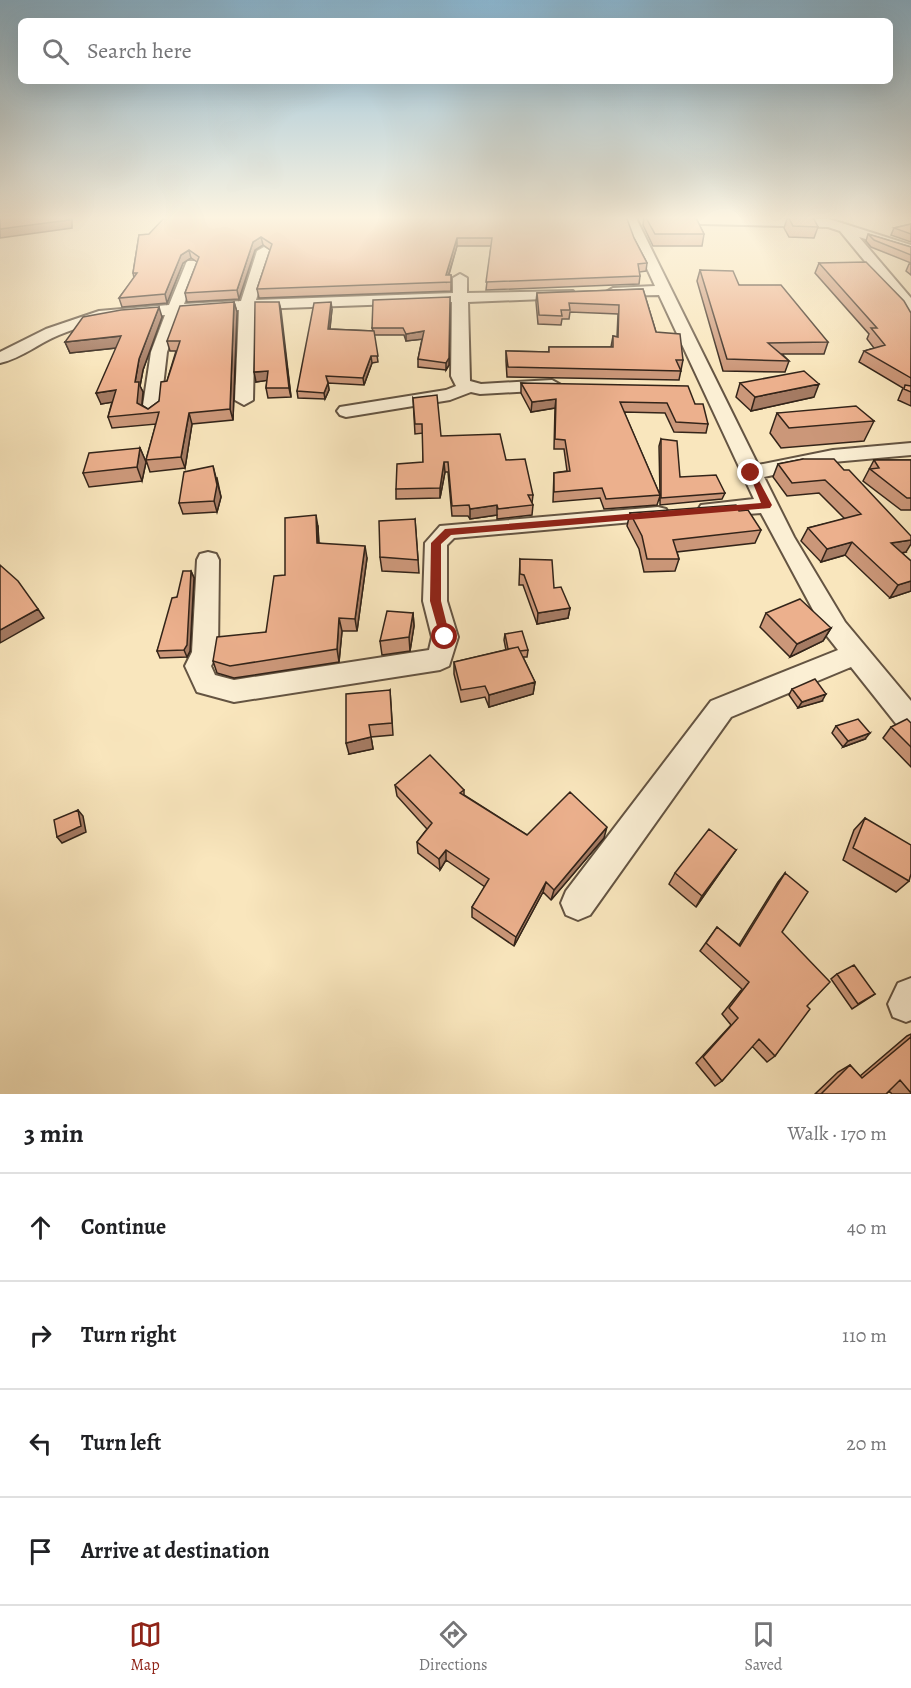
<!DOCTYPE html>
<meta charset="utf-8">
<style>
:root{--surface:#fff;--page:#f2f2f2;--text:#202124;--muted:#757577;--line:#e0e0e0;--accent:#8f2418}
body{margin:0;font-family:Alegreya,serif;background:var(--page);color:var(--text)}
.stop{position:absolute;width:18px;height:18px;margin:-14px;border:4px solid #8f2418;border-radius:50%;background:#fff}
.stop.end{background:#8f2418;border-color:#fff;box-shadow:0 2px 6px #0008}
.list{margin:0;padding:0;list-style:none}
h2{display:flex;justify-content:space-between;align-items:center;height:78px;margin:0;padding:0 24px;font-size:26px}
h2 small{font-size:20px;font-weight:400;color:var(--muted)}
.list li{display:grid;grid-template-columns:39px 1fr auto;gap:18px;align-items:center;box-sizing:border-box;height:108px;padding:0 24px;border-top:2px solid var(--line)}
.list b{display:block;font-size:22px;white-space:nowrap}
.list em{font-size:20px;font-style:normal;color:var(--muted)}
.icon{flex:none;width:33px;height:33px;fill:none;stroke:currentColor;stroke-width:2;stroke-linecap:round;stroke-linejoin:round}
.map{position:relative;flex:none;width:911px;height:1094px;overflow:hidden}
.search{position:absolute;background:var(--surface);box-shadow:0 6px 24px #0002;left:18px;right:18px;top:18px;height:66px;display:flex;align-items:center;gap:15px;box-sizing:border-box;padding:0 21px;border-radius:9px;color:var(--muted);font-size:22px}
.sheet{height:510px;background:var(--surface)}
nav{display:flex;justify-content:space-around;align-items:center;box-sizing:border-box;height:84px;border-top:2px solid var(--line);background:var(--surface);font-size:16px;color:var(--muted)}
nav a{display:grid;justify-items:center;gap:3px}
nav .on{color:var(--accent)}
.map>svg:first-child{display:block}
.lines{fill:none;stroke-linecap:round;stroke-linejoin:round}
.minor-casing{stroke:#645442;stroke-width:4}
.minor{fill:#fbefd4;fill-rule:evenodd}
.wall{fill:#cb9779;stroke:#332419;stroke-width:1.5}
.shaded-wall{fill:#a57b63;stroke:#332419;stroke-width:1.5}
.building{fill:#ecb08d;stroke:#332419;stroke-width:1.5}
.route{fill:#8f2418}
</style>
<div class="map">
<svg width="911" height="1094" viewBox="0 0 911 1094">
<rect width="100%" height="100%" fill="#f9e6bd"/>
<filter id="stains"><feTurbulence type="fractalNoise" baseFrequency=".00333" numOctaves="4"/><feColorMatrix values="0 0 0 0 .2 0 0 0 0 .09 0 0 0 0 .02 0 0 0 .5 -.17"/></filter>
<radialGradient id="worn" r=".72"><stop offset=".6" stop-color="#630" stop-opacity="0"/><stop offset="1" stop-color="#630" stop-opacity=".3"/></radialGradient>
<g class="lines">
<defs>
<path id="minor" d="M623 216H635L758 465 833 450 911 443V455L833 462 764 477 794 537 845 622 911 701V733L901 730 851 667 731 717 590 915 578 920 566 915 561 903 566 891 711 701 838 650 827 636 761 513 709 517 701 515 698 510 701 505 754 499 659 295 613 296 606 292 613 288 655 286Z
M668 216 829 219 911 245V253L859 237 911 298V313L906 311 840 231 828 227 664 223V217Z
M264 247 271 251 256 300 453 293V278L460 274 467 278V293L573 291 575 294 573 297 568 298 468 302 470 381 481 384 552 380 561 385 552 390 480 394 471 392 450 400 346 417 340 415 337 411 340 407 446 390 456 386 451 376 452 302 255 309 253 400 244 405 235 400 239 310 181 314 167 352 160 412 151 418 142 412 151 352 165 315C125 317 97 319 59 335 39 343 22 358 0 363V352L46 329 99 311 169 305 187 261H197L199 264 184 304 241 301 257 251Z
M658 507 666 509 669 514 666 519 454 538 447 545V601L458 637 449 666 440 670 234 702 197 692 185 666 192 652 197 560 200 554 208 552 216 554 219 560 218 652 211 666 215 675 234 680 429 650 432 637 423 601 425 543 440 526Z
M911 978V1020L906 1022 893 1017 888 1004 898 983Z"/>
</defs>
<use href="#minor" class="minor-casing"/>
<use href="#minor" class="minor"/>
</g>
<path class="wall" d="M644 216H695L704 234 702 246H653L643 225Z
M788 216 818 227 814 238 789 237 784 228Z
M911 224V242L891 235 894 228Z
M868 234 911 247V263L871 247 866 241Z
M139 235 634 238 647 263 646 271 639 272 640 276 639 284 486 290 491 246H457L449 275H451V291L259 298 257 289 270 250 263 245 255 250 239 299 187 302 185 293 197 262 191 258 183 263 167 303 122 307 119 298 134 278 133 273Z
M819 263 911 313V406L898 400 903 388 859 362 864 351 874 348 867 339 869 334 815 273Z
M909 264H911V275L906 271Z
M700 270 739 285 828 342 824 354H782L789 361 785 372 723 371 697 281Z
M643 289 656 332 683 360 679 380 507 377 506 361V351L549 352V347H611L613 336 617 337 618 314 570 312 569 319H562L561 325 538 324 536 302 537 293Z
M450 297 449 365 446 370 418 367V359L422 339 406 341 404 335H374L378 362 372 363 364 385 328 383 329 390 325 399 298 398 297 391 332 309 330 329 373 331 372 328Z
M234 302 237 312 233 420 192 424 185 468 150 472 146 460 156 424 112 428 108 417 112 402 101 404 116 348 70 353 65 342 162 317 143 370 140 386 143 392 142 405 148 409 159 401 167 381 176 351H170L167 341Z
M279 302 291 397 268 398 266 388 267 380 256 382Z
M521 383 695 404 708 424 706 433 674 432 665 413 624 412 660 495 659 446 661 439 680 477 725 493 722 499 660 505V496L657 505 604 509 600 498 553 502 554 473 567 471 564 449H554L555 408 531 412 521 393Z
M740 383 814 397 751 411 736 397Z
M413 398 441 436 506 460 533 495 532 503 533 505 532 515 497 519V515L470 519 468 516H452L448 472H445L440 498 396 499V489L423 462V433L415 434Z
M777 413 874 421 864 441 781 448 770 433Z
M140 448 146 462 142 481 89 487 83 473Z
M803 459 906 552 902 553 911 561V591L890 598 845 555 821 562 801 541 808 528 845 519 819 493 787 496 773 477 778 464Z
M874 460H911V510H901L863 481Z
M217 478 221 497 217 512 183 514 179 503Z
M739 511 761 530 755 543 677 552 679 559 675 571 644 572 639 549 627 526 630 513Z
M415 519 419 573 382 571 380 557Z
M318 527 319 543 367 558 357 631H342L339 662 234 678 217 673 213 661 266 632 285 575Z
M520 559 554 588 570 608 568 618 537 624 523 585H519Z
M191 571 194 578 190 651 187 657 160 658 157 651 177 597Z
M413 613 414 626 410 651 382 655 380 641Z
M766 613 831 628 823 641 790 657 760 627Z
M505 634 528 650 527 657H523L535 682 533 694 489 707 485 697 461 702 454 674V662L506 650 504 640Z
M792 689 822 701 798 708 789 695Z
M390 690 393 735 371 737 373 749 349 754Z
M911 723V767L883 738 891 727Z
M836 726 865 739 843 747 832 733Z
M395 785 464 790V795L527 835 604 838 551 900 543 892 514 946 472 917V907L485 887 446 860 440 870 418 853 417 842 427 829 397 796Z
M865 818 909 881 896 892 843 860 854 830Z
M736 850 696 907 669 884 675 873Z
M785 873 782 932 807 1006 775 1056 767 1062 752 1046 722 1081 715 1086 696 1063 731 1025 722 1014 742 989 700 951 717 927 739 945 778 882Z
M837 974 875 994 852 1009 831 979Z
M911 1034V1094H892L889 1091 886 1094H815L838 1072 850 1065 860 1076 907 1036Z"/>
<path class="shaded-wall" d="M69 216H71L72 217V228L0 238V229Z
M261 237 263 245 255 250 239 299 237 290 253 242Z
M457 238V246L446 283V275Z
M189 250 191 258 183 263 167 303 165 294 181 255Z
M234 302 237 312 233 420 230 409Z
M279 302 281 310 291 397 289 388Z
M331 302 332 309 329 335 328 329Z
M450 304 449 365 446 370V363Z
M159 307 162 317 143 370 140 386 143 392 141 414 137 403 135 382 139 359Z
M424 331V339L406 341V334Z
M121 336 125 347 70 353 65 342Z
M371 356 372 363 364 385 363 378Z
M268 371 270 380 256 382 254 372Z
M328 383 329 390 325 399 324 393Z
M819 384 814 397 751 411 755 397Z
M116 390 120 401 101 404 96 393Z
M556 399 555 408 531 412 532 402Z
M189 413 192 424 185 468 181 457Z
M140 448 146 462 142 481 137 467Z
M444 462 445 472 440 498V488Z
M213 466 221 497 217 512 214 501Z
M497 505V515L470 519V509Z
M316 515 318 527 319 555 317 543Z
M911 540V544L906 552 884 556 891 543Z
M852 542 845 555 821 562 827 549Z
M365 546 367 558 357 631 355 619Z
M191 571 194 578 190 651 187 657 184 650Z
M911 581V591L890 598 898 585Z
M570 608 568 618 537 624 538 613Z
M38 609 44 618 0 643V630Z
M413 613 414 626 410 651 409 637Z
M339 618 342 631 339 662 337 649Z
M831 628 823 641 790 657 797 644Z
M535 682 533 694 489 707V695Z
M826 694 822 701 798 708 802 702Z
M870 733 865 739 843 747 848 741Z
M371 737 373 749 349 754 346 743Z
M78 810 83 816 86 832 62 843 57 837Z
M607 827 604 838 551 900 554 890Z
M446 850V860L440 870 439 859Z
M736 850 728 861 696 907 702 896Z
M546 882 543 892 514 946 516 937Z"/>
<path class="building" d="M18 216H69V220L0 229V218Z
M166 216H417L536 218 537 216H626L634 238 647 263 638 264 640 276 486 282 492 238H457L446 275H451V282L257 289 272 244 261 237 253 242 237 290 185 293 199 257 189 250 181 255 165 294 119 298 137 273H133L139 235 149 234Z
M645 216H695L704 234H655Z
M788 216 813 217 818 227 793 226Z
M911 224V234L894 228Z
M868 234 911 247V255L874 240Z
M866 262 904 301 911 313V378L864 351 885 345 871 328H877L819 263Z
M700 270 733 271 739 285H781L828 342 768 343 789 361 727 359Z
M643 289 656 332 680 334 683 360H676L681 371 508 367 506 351 549 352V347H613V336L618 337 619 305 569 303 570 310H561L562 316 539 315 537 293Z
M450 297 449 358 446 363 418 359 424 331 406 334 403 328H372L373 300Z
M234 302 230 409 189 413 181 457 146 460 159 412 108 417 116 390 96 393 121 336 65 342 83 317 121 310 159 307 139 359 135 382H139L137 403 148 409 159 401 161 382 167 381 180 341H167L180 306Z
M255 302H279L289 388H266L268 371 254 372Z
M331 302 328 329 374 331 378 356H371L363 378 326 376 328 383 324 393 297 391 314 303Z
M804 371 819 384 755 397 740 383Z
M521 383 688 386 695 404H703L708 424 676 422 667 403 620 402 660 495 606 499 602 488 554 492V473L570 471 565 440 555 439 556 399 532 402Z
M905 385 911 386V392L904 389Z
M437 395 441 436 500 434 506 460 525 459 533 495H528L533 505 498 509 497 505 470 509 469 505 452 506 448 462H444L440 488 396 489 397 464 423 462 422 424H415L413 398Z
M856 406 874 421 789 428 777 413Z
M661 439 677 441 680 477 716 475 725 493 661 498Z
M140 448 137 467 83 473 89 453Z
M803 459H834L844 470H849L911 536V540L891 543 911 561V581L898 585 852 542 827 549 808 528 861 514 825 480 792 483 778 464Z
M874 460H911V498H907L870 469 879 468Z
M213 466 217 485 214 501 179 503 184 472Z
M736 505 739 511 748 510 761 530 673 540 679 559H647L642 536 630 513Z
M316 515 317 543 365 546 355 619 339 618 337 649 230 666 213 661 217 637 266 632 274 576 285 575V518Z
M415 519 418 560 380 557 379 521Z
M520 559 552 560 554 588 561 587 570 608 538 613 524 575 520 574Z
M0 565 18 581 38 609 0 630Z
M183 571H191L187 645 184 650 157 651 172 598 177 597Z
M800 599 831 628 797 644 766 613Z
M387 611 413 613 409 637 380 641Z
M522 631 528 650 520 651 518 647 508 649 505 634Z
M518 647 535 682 489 695 485 686 461 690 454 662Z
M815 679 826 694 802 702 792 689Z
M390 690 392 723 369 725 371 737 346 743V694Z
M858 719 870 733 848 741 836 726Z
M907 719 911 723V747L891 727Z
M430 755 464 790 460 793 527 835 570 792 607 827 554 890 546 882 516 937 472 907 489 879 446 850 439 859 417 842 432 823 395 785Z
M78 810 81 826 57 837 54 820Z
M865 818 911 845V874L909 881 853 848Z
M709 829 736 850 702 896 675 873Z
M785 873 808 892 782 932 830 982 807 1006 810 1009 775 1056 759 1039 722 1081 703 1057 738 1018 729 1008 749 982 706 943 717 927 740 946Z
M854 965 875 994 858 1004 837 974Z
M911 1037V1093L900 1080 886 1094H821L850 1065 862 1078Z"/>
<linearGradient id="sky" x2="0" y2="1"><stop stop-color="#8ab8d4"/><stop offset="0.59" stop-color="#fcf4e1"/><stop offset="1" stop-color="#fcf4e1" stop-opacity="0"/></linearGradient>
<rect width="911" height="369" fill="url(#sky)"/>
<path class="route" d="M748 471 755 473 772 505 770 508 451 535 441 544V601L450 637 448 640H441L430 601 431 543 445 529 761 503Z"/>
<rect width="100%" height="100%" filter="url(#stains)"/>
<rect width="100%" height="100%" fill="url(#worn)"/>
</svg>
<div class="stop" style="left:445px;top:637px"></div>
<div class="stop end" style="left:751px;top:473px"></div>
<div class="search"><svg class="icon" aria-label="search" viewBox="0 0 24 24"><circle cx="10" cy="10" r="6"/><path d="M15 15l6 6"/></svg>Search here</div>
</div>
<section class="sheet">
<h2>3 min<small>Walk · 170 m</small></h2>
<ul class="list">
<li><svg class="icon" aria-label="ahead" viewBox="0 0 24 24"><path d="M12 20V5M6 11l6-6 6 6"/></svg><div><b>Continue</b></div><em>40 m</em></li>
<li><svg class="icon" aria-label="right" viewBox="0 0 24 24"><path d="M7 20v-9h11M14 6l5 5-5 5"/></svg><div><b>Turn right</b></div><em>110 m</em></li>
<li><svg class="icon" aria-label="left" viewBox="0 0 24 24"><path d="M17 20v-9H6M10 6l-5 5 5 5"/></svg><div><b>Turn left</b></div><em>20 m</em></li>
<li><svg class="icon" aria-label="arrive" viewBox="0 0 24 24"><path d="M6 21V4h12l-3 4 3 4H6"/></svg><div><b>Arrive at destination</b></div></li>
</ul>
</section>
<nav>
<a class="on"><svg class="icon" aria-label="map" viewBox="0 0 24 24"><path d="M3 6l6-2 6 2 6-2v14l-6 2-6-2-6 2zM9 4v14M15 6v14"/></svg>Map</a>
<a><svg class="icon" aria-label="directions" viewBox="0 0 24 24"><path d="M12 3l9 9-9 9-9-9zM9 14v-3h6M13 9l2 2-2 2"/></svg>Directions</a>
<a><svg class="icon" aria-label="saved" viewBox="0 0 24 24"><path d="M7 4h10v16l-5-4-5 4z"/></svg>Saved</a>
</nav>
